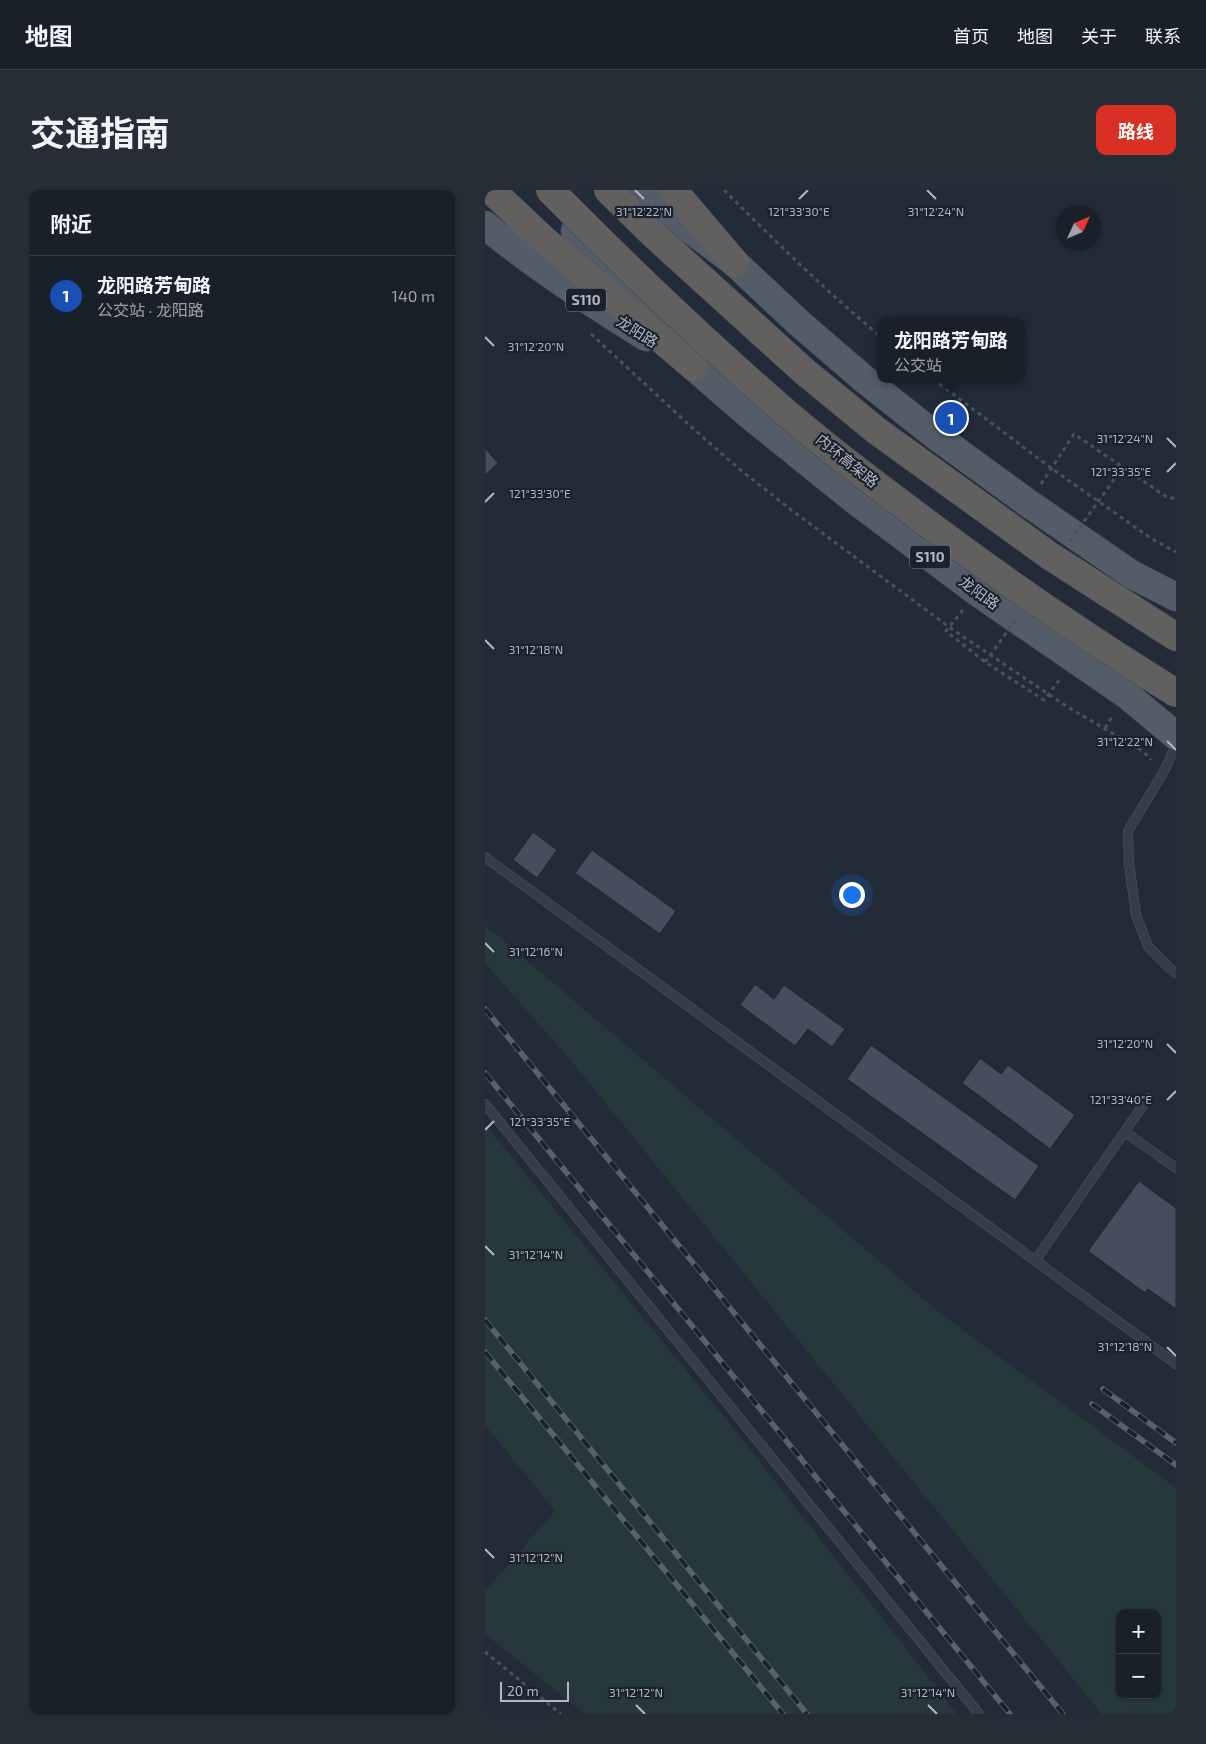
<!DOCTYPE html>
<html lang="zh">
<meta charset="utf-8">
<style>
:root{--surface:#1a202a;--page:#272d36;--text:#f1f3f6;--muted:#9fa3a8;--line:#383e47;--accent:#d93025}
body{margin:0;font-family:"Exo 2","Noto Sans SC",sans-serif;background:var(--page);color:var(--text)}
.controls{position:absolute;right:15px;bottom:15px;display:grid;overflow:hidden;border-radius:10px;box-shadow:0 1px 4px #0004}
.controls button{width:45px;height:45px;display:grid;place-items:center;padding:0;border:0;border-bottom:1px solid var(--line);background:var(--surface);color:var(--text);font:25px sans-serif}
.compass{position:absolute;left:571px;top:15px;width:45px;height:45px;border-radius:50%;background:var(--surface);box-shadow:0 1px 4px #0004;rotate:46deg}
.scale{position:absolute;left:15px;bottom:12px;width:69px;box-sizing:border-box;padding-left:5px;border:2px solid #b1b8c5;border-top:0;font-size:14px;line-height:18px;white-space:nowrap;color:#b1b8c5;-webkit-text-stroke:4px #1b222d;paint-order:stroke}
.you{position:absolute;left:366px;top:704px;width:18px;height:18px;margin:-12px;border:4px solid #fff;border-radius:50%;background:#1a73e8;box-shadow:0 0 0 8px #1a73e833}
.badge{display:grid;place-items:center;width:32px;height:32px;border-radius:50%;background:var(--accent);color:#fff;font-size:16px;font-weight:700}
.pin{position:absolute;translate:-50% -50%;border:2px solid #fff;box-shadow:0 1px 5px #0006}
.popup{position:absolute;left:392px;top:128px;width:148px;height:65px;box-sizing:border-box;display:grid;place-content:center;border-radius:10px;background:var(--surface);filter:drop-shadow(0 1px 4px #0005);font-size:16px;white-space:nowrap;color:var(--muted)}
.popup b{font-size:19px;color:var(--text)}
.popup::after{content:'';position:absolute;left:50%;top:100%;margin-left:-10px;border:10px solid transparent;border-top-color:var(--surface)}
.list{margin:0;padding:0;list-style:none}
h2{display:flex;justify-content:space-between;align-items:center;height:65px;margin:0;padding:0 20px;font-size:21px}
h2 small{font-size:16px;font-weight:400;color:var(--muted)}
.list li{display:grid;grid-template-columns:32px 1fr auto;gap:15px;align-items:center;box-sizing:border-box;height:80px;padding:0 20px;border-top:1px solid var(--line)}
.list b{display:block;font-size:19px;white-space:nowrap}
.list p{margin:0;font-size:16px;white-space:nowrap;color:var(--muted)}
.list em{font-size:16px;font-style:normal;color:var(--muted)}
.map{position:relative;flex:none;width:691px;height:1524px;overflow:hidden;border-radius:10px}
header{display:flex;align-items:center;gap:30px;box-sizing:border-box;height:70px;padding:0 25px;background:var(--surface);border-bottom:1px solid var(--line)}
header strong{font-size:24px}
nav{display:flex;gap:28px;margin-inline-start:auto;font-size:18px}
.intro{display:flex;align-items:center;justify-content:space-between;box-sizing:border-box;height:120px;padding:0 30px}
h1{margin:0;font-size:35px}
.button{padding:12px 22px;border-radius:10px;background:var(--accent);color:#fff;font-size:18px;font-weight:700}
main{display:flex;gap:30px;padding:0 30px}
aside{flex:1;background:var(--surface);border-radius:10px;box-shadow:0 1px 4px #0004}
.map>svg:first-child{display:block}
.green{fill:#26383a;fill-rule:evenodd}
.building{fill:#444e5d;stroke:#1d242f}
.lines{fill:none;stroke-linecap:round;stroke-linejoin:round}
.service-casing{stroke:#515863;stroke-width:10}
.primary-casing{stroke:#3f4652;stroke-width:29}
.trunk-casing{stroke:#414853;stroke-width:29}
.path{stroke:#445558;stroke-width:3;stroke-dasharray:4 4;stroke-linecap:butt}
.service{stroke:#363d48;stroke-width:9}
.primary{stroke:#545c68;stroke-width:28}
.trunk{stroke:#61605e;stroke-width:28}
.rail-casing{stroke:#58616f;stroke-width:5.5}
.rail{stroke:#1b222d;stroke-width:4;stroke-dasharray:11;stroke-linecap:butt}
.trunk-bridge-casing{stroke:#414853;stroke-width:29;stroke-linecap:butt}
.path-bridge{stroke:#445558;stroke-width:3;stroke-dasharray:4 4;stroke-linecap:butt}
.trunk-bridge{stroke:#61605e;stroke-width:28}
.ticks{fill:none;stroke:#b1b8c5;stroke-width:2}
.labels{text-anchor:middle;stroke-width:4.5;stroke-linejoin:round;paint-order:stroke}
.shield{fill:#1b222d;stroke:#848b97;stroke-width:1}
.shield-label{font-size:14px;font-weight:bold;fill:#b1b8c5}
.street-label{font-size:15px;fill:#b1b8c5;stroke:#1b222d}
.ticks-label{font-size:12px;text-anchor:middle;fill:#b1b8c5;stroke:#1b222d;stroke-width:4.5;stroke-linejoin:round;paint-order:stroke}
</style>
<header>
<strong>地图</strong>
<nav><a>首页</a><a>地图</a><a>关于</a><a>联系</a></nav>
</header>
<div class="intro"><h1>交通指南</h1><a class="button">路线</a></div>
<main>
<aside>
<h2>附近<small></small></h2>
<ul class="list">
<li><span class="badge" style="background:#1a4fb4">1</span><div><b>龙阳路芳甸路</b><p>公交站 · 龙阳路</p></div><em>140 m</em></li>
</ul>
</aside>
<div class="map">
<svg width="691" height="1524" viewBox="0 0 691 1524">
<rect width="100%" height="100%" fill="#232b38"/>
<path class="green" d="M0 735 454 1122 691 1298V1524H617L88 873 0 773ZM635 1423H672V1505H635Z
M0 934 253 1244 472 1524H100L0 1444V1401L70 1321 0 1235Z"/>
<path class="building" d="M0 258 13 273 0 285Z
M48 642 72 660 52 688 28 670Z
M107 660 191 721 175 744 90 683Z
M270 794 289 809 299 795 360 839 347 857 323 839 310 856 255 815Z
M386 855 554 976 530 1010 362 889Z
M495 868 516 884 523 875 590 925 565 959 477 893Z
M654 991 691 1018V1119L663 1099 660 1103 603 1061Z"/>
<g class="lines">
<defs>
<path id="service" d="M691 556 678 583 643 641 644 673 651 725 663 756 684 778 691 783
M0 667 691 1174
M0 914 494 1524
M640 942 691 978
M550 1071 663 908"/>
<path id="primary" d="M153 0 250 73 314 133 379 189 451 246 543 313 646 384 691 407
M0 35C51 77 105 112 161 147
M90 41 209 177 263 224 371 311 492 402 642 505 691 546"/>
<path id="trunk" d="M6 0 58 49 209 177
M188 0 250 73"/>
</defs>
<use href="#service" class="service-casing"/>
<use href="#primary" class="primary-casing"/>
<use href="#trunk" class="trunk-casing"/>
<path class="path" d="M239 0C290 51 341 101 396 147
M106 144 203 234 253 278 305 319 464 437 581 516 659 562 666 570
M448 189 566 278 667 349 691 362
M556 294 589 244 683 308H691
M478 420 461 441 500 472 559 510 575 489
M620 538 628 525
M0 1462 76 1524"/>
<use href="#service" class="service"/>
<use href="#primary" class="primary"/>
<use href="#trunk" class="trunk"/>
<defs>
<path id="rail" d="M0 819 578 1524
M0 883 525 1524
M0 1130 322 1524
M0 1162 298 1524
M618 1199 691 1253
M607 1214 691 1275"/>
</defs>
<use href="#rail" class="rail-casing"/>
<use href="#rail" class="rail"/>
<defs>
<path id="trunk-bridge" d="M65 0C138 74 213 146 291 214 332 250 375 283 418 315 506 382 597 445 691 503
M123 0 169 45 320 182 392 241 565 366 691 447"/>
</defs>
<use href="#trunk-bridge" class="trunk-bridge-casing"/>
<path class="path-bridge" d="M585 351 638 277
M500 472 532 428"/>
<use href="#trunk-bridge" class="trunk-bridge"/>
</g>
<path class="ticks" d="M150 0 159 9M442 0 451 9M314 9 323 0M0 147 9 156M682 248 691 257M682 282 691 273M0 312 9 303M0 450 9 459M682 551 691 560M0 753 9 762M682 854 691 863M682 910 691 901M0 940 9 931M0 1056 9 1065M682 1157 691 1166M0 1359 9 1368M151 1515 160 1524M443 1515 452 1524"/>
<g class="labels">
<g class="shield">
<rect x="81" y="98.5" width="40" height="23" rx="4"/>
<rect x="425" y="355.5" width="40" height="23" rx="4"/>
</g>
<g class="shield-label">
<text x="101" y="115">S110</text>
<text x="445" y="372">S110</text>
</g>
<g class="street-label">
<text transform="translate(152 142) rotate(32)" y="5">龙阳路</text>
<text transform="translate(362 271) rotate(39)" y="5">内环高架路</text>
<text transform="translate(494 403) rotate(36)" y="5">龙阳路</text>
</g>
</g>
<g class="ticks-label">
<text x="314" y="26">121°33'30"E</text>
<text x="159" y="26">31°12'22"N</text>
<text x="451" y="26">31°12'24"N</text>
<text x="51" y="161">31°12'20"N</text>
<text x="640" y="253">31°12'24"N</text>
<text x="636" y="286">121°33'35"E</text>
<text x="55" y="308">121°33'30"E</text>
<text x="51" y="464">31°12'18"N</text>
<text x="640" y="556">31°12'22"N</text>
<text x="51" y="766">31°12'16"N</text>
<text x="640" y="858">31°12'20"N</text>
<text x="636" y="914">121°33'40"E</text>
<text x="55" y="936">121°33'35"E</text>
<text x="51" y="1069">31°12'14"N</text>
<text x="640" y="1161">31°12'18"N</text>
<text x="51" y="1372">31°12'12"N</text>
<text x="151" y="1507">31°12'12"N</text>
<text x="443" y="1507">31°12'14"N</text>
</g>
</svg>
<div class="controls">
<button>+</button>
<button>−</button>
</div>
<svg class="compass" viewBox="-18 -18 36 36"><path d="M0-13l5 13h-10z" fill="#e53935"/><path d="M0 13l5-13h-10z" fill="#9fa3a8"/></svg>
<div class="scale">20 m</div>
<div class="you"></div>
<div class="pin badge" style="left:466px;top:228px;background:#1a4fb4">1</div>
<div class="popup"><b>龙阳路芳甸路</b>公交站</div>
</div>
</main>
